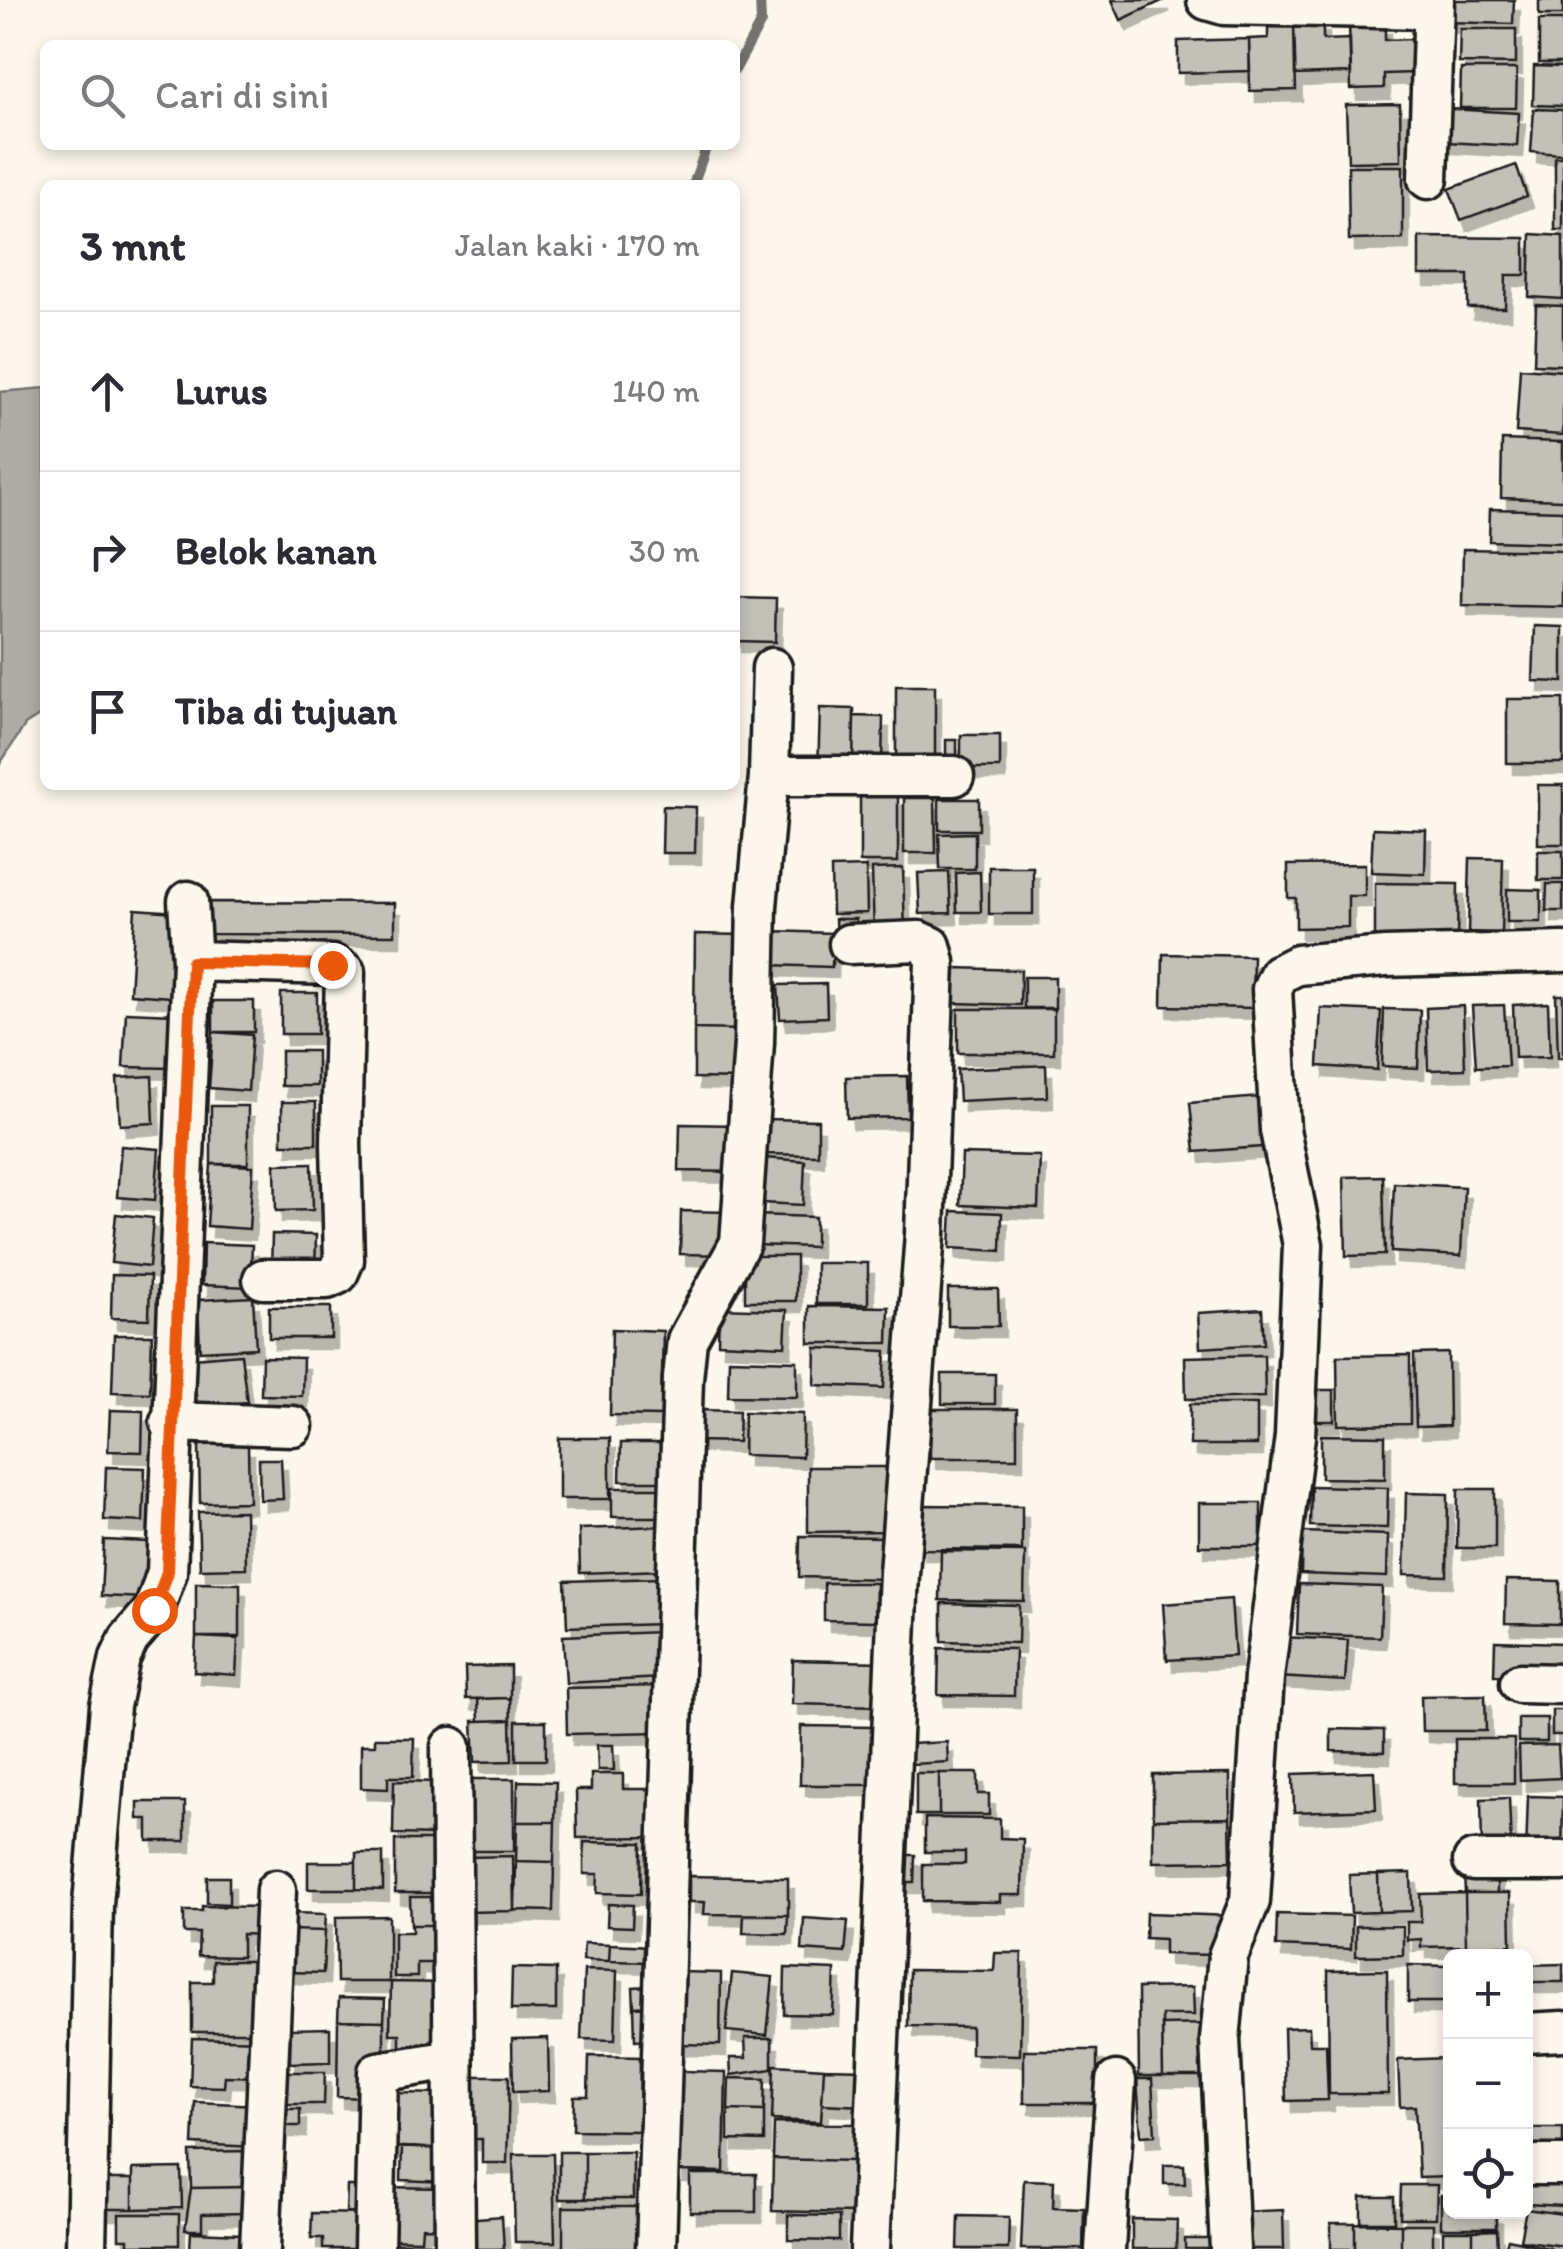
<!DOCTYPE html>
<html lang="id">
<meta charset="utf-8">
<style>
:root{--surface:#fff;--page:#f2f2f3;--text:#2b2b33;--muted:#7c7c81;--line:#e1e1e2}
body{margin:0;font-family:Itim,sans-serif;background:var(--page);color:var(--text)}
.controls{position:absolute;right:30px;bottom:30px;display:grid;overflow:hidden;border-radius:15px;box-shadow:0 5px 15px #0003}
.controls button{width:90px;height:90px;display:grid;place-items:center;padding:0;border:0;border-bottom:2px solid var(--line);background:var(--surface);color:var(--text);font:50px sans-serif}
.stop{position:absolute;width:30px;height:30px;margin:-22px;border:8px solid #ea580c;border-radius:50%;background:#fff}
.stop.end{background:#ea580c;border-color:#fff;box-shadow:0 2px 10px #0008}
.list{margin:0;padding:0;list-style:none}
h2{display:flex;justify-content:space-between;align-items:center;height:130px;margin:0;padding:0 40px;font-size:42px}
h2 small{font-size:32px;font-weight:400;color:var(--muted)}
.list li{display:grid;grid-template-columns:65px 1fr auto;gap:30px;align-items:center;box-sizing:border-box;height:160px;padding:0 40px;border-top:2px solid var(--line)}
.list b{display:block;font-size:38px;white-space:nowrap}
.list em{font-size:32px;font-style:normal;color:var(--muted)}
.icon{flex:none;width:55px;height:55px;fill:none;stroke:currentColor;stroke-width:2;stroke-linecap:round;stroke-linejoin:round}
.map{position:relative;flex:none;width:1563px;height:2249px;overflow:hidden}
.search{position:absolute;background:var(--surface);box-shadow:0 5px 15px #0003;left:40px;top:40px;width:700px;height:110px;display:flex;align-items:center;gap:25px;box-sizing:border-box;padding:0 35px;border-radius:15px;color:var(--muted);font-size:38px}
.panel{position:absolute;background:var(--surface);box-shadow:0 5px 15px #0003;left:40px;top:180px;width:700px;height:610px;border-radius:15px}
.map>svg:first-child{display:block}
.water{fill:#afaca5;stroke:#74726e;stroke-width:2.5}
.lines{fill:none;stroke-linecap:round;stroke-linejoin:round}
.stream{stroke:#74726e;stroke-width:10}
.building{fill:#c3c0b8;stroke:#1c1c1c;stroke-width:2.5;filter:url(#shadow)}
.street-casing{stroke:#1c1c1c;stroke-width:45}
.street{stroke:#fbf7ec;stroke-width:38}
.route{stroke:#ea580c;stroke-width:12}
</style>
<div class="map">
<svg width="1563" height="2249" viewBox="0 0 1563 2249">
<defs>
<filter id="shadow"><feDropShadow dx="6" dy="11" stdDeviation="0" flood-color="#0004"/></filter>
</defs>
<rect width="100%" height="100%" fill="#fbf7ec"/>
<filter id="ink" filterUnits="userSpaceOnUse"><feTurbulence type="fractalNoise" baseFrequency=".01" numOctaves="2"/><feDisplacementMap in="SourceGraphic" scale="20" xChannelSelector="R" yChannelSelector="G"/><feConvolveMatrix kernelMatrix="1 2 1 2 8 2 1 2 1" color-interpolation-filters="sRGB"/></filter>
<g filter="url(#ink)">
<path class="water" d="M45 388V712L25 725 0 764V392Z"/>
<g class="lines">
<path class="stream" d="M735 70 761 22 760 0
M693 185 707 145"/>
</g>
<path class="building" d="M1112 0H1164L1121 20Z
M1448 0H1514L1513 24 1447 22Z
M1539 0H1563V15H1539Z
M1539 20H1563V63H1539Z
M1294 22H1323V40L1350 39 1351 73 1295 75Z
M1294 22 1296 90 1250 91 1249 39 1268 38V23Z
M1385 23V40L1413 39 1414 73 1384 74V88L1351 89 1349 24Z
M1460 29H1516V64L1459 63Z
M1249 39 1250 71 1178 73V41Z
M1534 66 1563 67V106L1533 105Z
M1461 69H1517L1516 108H1460Z
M1400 104 1401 161 1348 162 1346 105Z
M1449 109 1519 113 1517 146 1447 142Z
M1534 109 1563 110V154L1531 152Z
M1555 157H1563V230H1555Z
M1516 165 1527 196 1461 220 1449 189Z
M1348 166H1403V239L1349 240Z
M1531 234 1563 236V299L1529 297Z
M1419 237 1525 238V275H1506L1505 308H1468V275H1419Z
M1536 305 1563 306V365L1534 364Z
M1520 368 1563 371V435L1516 432Z
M1502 440 1563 442V500L1501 498Z
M1490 509 1563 511V543L1489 541Z
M1463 549 1563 551V607L1462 605Z
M735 597 776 598 775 642 735 641Z
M1535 626 1563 627V682L1533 681Z
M896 686H935V770H896Z
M1507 699H1563V763H1507Z
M820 708 854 709 853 773 818 772Z
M854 716 883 717 882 766H853Z
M961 735H1000V768H961Z
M946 740H957V766H946Z
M1538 785H1563V844H1538Z
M860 795H898V862H860Z
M904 798H935L936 853H904Z
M939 799H979V830H939Z
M663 806 696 807 695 853H662Z
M1373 828 1426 830 1425 874 1371 872Z
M975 833V869H940L939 834Z
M1538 851H1563V880H1538Z
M1470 858 1503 859 1501 933 1468 932Z
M1365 864V896H1348V927L1296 928V898H1288V865Z
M866 867 867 913 832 914 831 868Z
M989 867H1033V914H989Z
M903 868 905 933 874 934 872 869Z
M949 872 951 913 920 914 918 873Z
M980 872 981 912H957L956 873Z
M1375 883 1458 884 1457 941 1375 939Z
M1547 884H1563V911H1546Z
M1507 889 1541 890V922H1507Z
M208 902 395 903V935L208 934Z
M135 909 176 912 170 997 130 994Z
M835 919H856L857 938 836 939Z
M770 931 833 933 832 967 769 965Z
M695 934 745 935 744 1030 694 1029Z
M1163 954 1253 956 1252 1008 1162 1006Z
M955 968 1021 970 1020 1005 954 1003Z
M1024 977H1055V1008H1024Z
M826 984 827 1017 780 1019 778 985Z
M281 993H317V1034H281Z
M1556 995H1563V1058H1558Z
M213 1001H254V1032H213Z
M1548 1003 1550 1057 1515 1058 1513 1005Z
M1504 1005 1508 1066 1476 1067 1472 1006Z
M1463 1006 1465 1069 1428 1070 1426 1008Z
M1321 1008 1381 1011 1377 1070 1318 1066Z
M958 1009H1054V1053H958Z
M1384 1009 1420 1010 1418 1068 1382 1066Z
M126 1012 173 1014 172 1068 123 1067Z
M694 1029 743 1030V1079L694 1078Z
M213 1032 252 1035 248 1091 209 1088Z
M281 1051H317V1086H281Z
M1046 1065 1047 1097 959 1101 957 1069Z
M152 1076 154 1123 120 1125 117 1078Z
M907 1076 908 1117 847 1118 846 1077Z
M1271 1096 1275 1146 1195 1152 1190 1103Z
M282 1102H316V1144H282Z
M211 1106H248V1164H211Z
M763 1119 818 1120V1155L762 1154Z
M680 1124 739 1125 738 1172 679 1171Z
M121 1146 159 1149 155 1200 117 1197Z
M962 1154 1040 1156 1038 1208 960 1205Z
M765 1158 805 1161 803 1205 762 1203Z
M312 1163 313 1210 276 1211 275 1164Z
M211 1164 253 1166 249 1229 207 1226Z
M1383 1176 1385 1255 1346 1256 1344 1177Z
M1394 1183 1464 1187 1461 1256 1391 1252Z
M681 1211 731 1212V1255L680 1254Z
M952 1211 1002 1213 1001 1251 950 1248Z
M116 1214 153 1218 149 1267 111 1263Z
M753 1215 815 1217V1247L753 1245Z
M272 1234 316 1235 315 1274 271 1272Z
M203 1243 252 1245 250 1287 202 1285Z
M745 1256H796V1301H745Z
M816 1263H868V1304H816Z
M112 1275 150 1276 149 1319 111 1318Z
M948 1289H998L999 1326H948Z
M253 1297 256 1348 200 1351 198 1300Z
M809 1306 889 1307 888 1343H809Z
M269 1307H331V1338H269Z
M719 1308 787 1310 785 1346 718 1343Z
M1262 1309 1264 1344 1200 1348 1198 1313Z
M612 1329 663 1331 661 1416 610 1415Z
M114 1335H152L150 1393 112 1392Z
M816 1348 886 1351 884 1388 815 1385Z
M1448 1353 1449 1426 1416 1427 1414 1354Z
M241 1354 247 1402 197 1406 193 1358Z
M1264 1355 1265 1397 1186 1399 1185 1357Z
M1410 1355V1424L1338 1425 1337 1356Z
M262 1357 303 1358 302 1396 261 1395Z
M729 1359 797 1361V1397L728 1396Z
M942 1374H995V1404H942Z
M1306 1390H1334V1421H1306Z
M1190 1404H1257V1445H1190Z
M930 1409H1017V1458H930Z
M110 1410 143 1411 142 1452 108 1451Z
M697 1410 739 1411 738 1442 696 1441Z
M744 1412 803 1414 802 1457 743 1455Z
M1321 1435 1385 1436V1479L1321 1478Z
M559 1438H610V1499H559Z
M621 1443H666L665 1481H620Z
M248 1444 249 1502 200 1503 199 1445Z
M259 1459H281L283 1499 260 1500Z
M106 1467 145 1468 143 1522 104 1520Z
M808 1467H888L889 1531 808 1532Z
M1311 1486 1388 1488 1387 1528 1310 1526Z
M612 1488H666V1517H612Z
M1458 1489H1495V1548H1457Z
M1406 1493 1448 1494 1447 1576 1404 1575Z
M1199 1503H1261V1546H1199Z
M920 1505 1022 1506V1550L919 1549Z
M245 1511 246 1568 200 1569 198 1512Z
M662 1526 664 1570 580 1573 579 1529Z
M1302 1532 1388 1535 1387 1577 1301 1574Z
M800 1536 886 1537 885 1579 799 1577Z
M104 1540 148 1542 145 1598 101 1596Z
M941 1551 1025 1552 1024 1601 940 1600Z
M660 1578 662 1624 567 1627 565 1581Z
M1506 1580 1560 1581V1624L1505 1623Z
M196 1583 240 1584V1637H196Z
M824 1583H876L875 1621 824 1620Z
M1299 1584 1382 1587 1380 1637 1297 1634Z
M1231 1599 1235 1656 1167 1660 1163 1604Z
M942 1603 1019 1605 1018 1643 942 1641Z
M660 1632 662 1678 566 1683 563 1636Z
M196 1637 238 1639 236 1675 194 1672Z
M1280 1637 1348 1640 1345 1681 1278 1677Z
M1495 1641 1563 1643V1677L1494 1675Z
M939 1648 1015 1649 1014 1696 938 1695Z
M793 1660 883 1662 882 1706 792 1704Z
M510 1666V1698L466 1699 465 1667Z
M662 1686 663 1732 567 1734 566 1688Z
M1485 1695 1486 1731H1422L1421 1696Z
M510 1698 511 1720 479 1721 478 1699Z
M1552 1710H1563V1735H1552Z
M1518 1718H1547V1742H1518Z
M511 1720 512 1761 475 1762 473 1721Z
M516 1721H546V1760H516Z
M801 1726 874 1727 873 1785H800Z
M1331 1729 1384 1730V1752L1331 1751Z
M375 1738H414L413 1777H388V1789L361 1788V1745H375Z
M1455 1739H1514V1783H1455Z
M947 1742 948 1762 912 1764 911 1744Z
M597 1745H613L614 1770H598Z
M1558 1745 1560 1778 1520 1780 1519 1746Z
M1374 1771 1376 1809 1294 1812 1293 1774Z
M916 1773H939V1815H916Z
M939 1773H978V1794H989V1815H939Z
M591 1774H623V1789H658V1837L577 1838 576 1790H591Z
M1230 1774V1818L1153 1819V1775Z
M469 1779H514V1851H469Z
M394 1781 442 1782 441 1835 393 1834Z
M518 1781 556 1782 555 1822H517Z
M1528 1796 1563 1797 1562 1857 1526 1855Z
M1509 1798 1511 1849 1482 1850 1481 1799Z
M138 1802H185V1841H148V1819H138Z
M925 1818 1000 1819V1838L1023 1839 1022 1895H1000V1902L923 1901V1864H965V1852H925Z
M1230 1818 1231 1861 1153 1862V1819Z
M517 1822H555L554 1862 516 1861Z
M395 1840H448V1893H395Z
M584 1842 642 1843 641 1894 597 1893 598 1874H584Z
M356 1853H383V1890L356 1889Z
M896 1855H915L914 1882H896Z
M513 1856 514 1911 467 1912 466 1857Z
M516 1861 554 1862 553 1911 515 1910Z
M308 1862H356V1889H308Z
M1411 1873 1412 1911 1379 1912 1378 1874Z
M1497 1873V1893H1465L1464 1874Z
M1378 1874 1379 1912 1351 1913 1349 1875Z
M689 1876 788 1878V1915L704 1914 705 1902H689Z
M207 1877H229V1904L207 1903Z
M1465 1893 1466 1946 1421 1947V1939L1407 1940V1922H1421L1420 1894Z
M1465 1893H1510L1511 1945 1466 1946Z
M410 1897H450V1925H411Z
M608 1904 633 1905 632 1927 607 1926Z
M202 1906 261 1907 260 1935 242 1934V1957L198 1956 199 1933H184V1911H202Z
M289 1913 326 1914 325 1931 289 1930Z
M1146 1913 1233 1916 1215 1955 1164 1954V1939L1145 1938Z
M1277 1914 1352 1916 1351 1949 1276 1946Z
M744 1915H788L787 1934 743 1933Z
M389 1916V1982H337L336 1917Z
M804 1918 848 1921 845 1953 802 1950Z
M412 1925H450V1963H417V1977H394V1932H412Z
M1356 1926H1403V1955L1356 1956Z
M289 1930 325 1931 323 1973 287 1972Z
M584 1943 610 1944 609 1961 583 1960Z
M610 1944 651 1946 650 1962 609 1961Z
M995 1953H1022L1020 2055 971 2054V2027L908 2026 909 1970 994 1971Z
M213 1961H259L258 2032H192V1982H213Z
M1563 1964V1982H1526V1965Z
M1408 1965 1450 1966V2002H1408Z
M512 1968 556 1969V2010H511Z
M785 1968 835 1970 833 2015 784 2014Z
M584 1970 617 1971 615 2040 581 2039Z
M1387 1970 1388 2094H1329L1328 1971Z
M679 1972 721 1973 720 2045 678 2044Z
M732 1973 773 1977 767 2035 726 2031Z
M391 1982 449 1983 443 2052 400 2051V2034H390Z
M650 1986 651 2006 634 2007 633 1987Z
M1193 1987 1194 2015H1162L1163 2076H1139L1138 1988Z
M339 1998 385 1999 384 2021 338 2020Z
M651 2006 652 2039 635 2040 634 2007Z
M338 2020 384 2021V2055L371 2098 337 2097Z
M1211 2024V2076H1163L1162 2025Z
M1309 2027 1310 2044H1326L1328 2100 1286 2101 1284 2028Z
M330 2028V2062L290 2063V2029Z
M192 2038 262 2040 261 2077 225 2076 224 2087 190 2086Z
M548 2038 549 2091 513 2092 512 2039Z
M745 2038H772V2069L731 2075 730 2058H746Z
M1024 2050H1097V2103H1024Z
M589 2056 640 2057 639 2131 573 2130 574 2096H588Z
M1447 2058 1450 2177 1419 2178 1415 2106 1400 2107 1398 2060Z
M774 2065 824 2068 821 2122 772 2120Z
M824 2068 865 2069 864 2106 822 2104Z
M680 2071 726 2072 724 2172 677 2171Z
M286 2072H325L324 2104H286Z
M468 2076H509L507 2163H482V2139H467Z
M729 2078 765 2079 764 2111 728 2110Z
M1137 2079H1152L1155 2135 1141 2136Z
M396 2093 444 2094 447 2149 385 2147 395 2128Z
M195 2102 258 2105 256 2147 193 2144Z
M282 2109H300V2126H282Z
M728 2110 764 2111V2141L728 2140Z
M774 2123 855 2124 854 2161 773 2159Z
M1526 2128H1563V2160H1526Z
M402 2147 447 2149 446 2182 401 2180Z
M250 2151V2187L191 2188 190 2152Z
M559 2152H585V2199H559Z
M585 2152H633V2199H585Z
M513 2154H553L555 2242H515Z
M773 2159 854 2161 853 2213 772 2211Z
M1164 2165H1184L1185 2184H1164Z
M181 2168 182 2208 133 2209V2169Z
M1526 2173 1563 2175V2206L1526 2204Z
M690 2174H756V2212H690Z
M104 2179H133V2209H104Z
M1024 2180 1054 2181 1053 2207 1084 2208 1083 2249H1021Z
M1401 2185H1437L1436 2218H1400Z
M347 2186H367L371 2214 346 2213Z
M244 2187V2213L202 2214V2230H185L191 2188Z
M382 2187 447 2188 446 2228 422 2227 421 2240 381 2239Z
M1441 2195H1450V2212H1496V2228H1441Z
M1361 2197H1394V2222H1361Z
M563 2207H644V2249H563Z
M1526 2209 1563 2214V2246L1520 2240Z
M1283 2210 1284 2249H1242L1240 2212Z
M312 2213 371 2214V2249H323V2238H311Z
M119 2214H179V2245H128V2239H119Z
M788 2215 839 2216V2241L788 2240Z
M502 2216 504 2249H467L465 2219Z
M959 2216 1009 2217 1008 2249H958Z
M1132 2219 1177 2220 1176 2249H1132Z
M1331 2223H1355V2249H1331Z
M1355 2223 1401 2224V2249H1355Z
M1401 2224H1433V2249H1401Z
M1497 2230 1498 2249H1473V2231Z
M1443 2231H1473V2249H1443Z
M191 2232 242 2234V2249H190Z
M1185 2239H1223V2249H1185Z
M1508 2239 1552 2249H1505Z
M381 2243H436V2249H381Z"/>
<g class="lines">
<defs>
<path id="street" d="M1207 0 1224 5 1433 9
M1428 179 1434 0
M769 776H954
M849 944 919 941 931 946 935 962 925 1234 899 1573 870 2249
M192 961 333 965 345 972 341 1144 344 1260 338 1274 327 1279H263
M170 1422 293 1426
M1520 1683 1563 1684
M451 1747 455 2249
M1473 1861H1563
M1526 2033 1563 2031
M1526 2165H1563
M86 2249 93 1904 110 1706 120 1658 129 1639 154 1610 167 1572 192 961 188 901
M260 2249 276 1890
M374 2249 378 2072 453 2060
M656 2249 683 1378 687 1340 740 1243 754 1043 757 906 769 776 772 668
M1105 2249 1116 2081
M1230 2249 1220 2039 1228 1956 1250 1901 1264 1677 1295 1436 1303 1245 1280 1130 1272 989 1279 974 1297 965 1385 957 1563 952"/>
</defs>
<use href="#street" class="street-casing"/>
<use href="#street" class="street"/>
</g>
</g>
<g class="lines" filter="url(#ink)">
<path class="route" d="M154 1610 167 1572 192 962 332 965"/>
</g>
</svg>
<div class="controls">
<button>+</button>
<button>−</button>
<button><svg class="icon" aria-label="locate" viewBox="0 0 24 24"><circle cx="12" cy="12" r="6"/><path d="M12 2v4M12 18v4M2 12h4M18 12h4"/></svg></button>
</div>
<div class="stop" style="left:154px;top:1610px"></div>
<div class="stop end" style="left:332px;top:965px"></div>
<div class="search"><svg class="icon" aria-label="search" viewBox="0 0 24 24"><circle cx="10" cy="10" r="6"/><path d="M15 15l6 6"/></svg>Cari di sini</div>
<section class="panel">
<h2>3 mnt<small>Jalan kaki · 170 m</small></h2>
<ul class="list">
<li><svg class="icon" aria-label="ahead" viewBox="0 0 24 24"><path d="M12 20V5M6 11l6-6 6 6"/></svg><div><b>Lurus</b></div><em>140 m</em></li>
<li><svg class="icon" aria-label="right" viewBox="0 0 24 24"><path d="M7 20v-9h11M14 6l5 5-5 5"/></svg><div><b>Belok kanan</b></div><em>30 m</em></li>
<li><svg class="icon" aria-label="arrive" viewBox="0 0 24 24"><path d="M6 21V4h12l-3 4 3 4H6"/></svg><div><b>Tiba di tujuan</b></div></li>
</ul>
</section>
</div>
